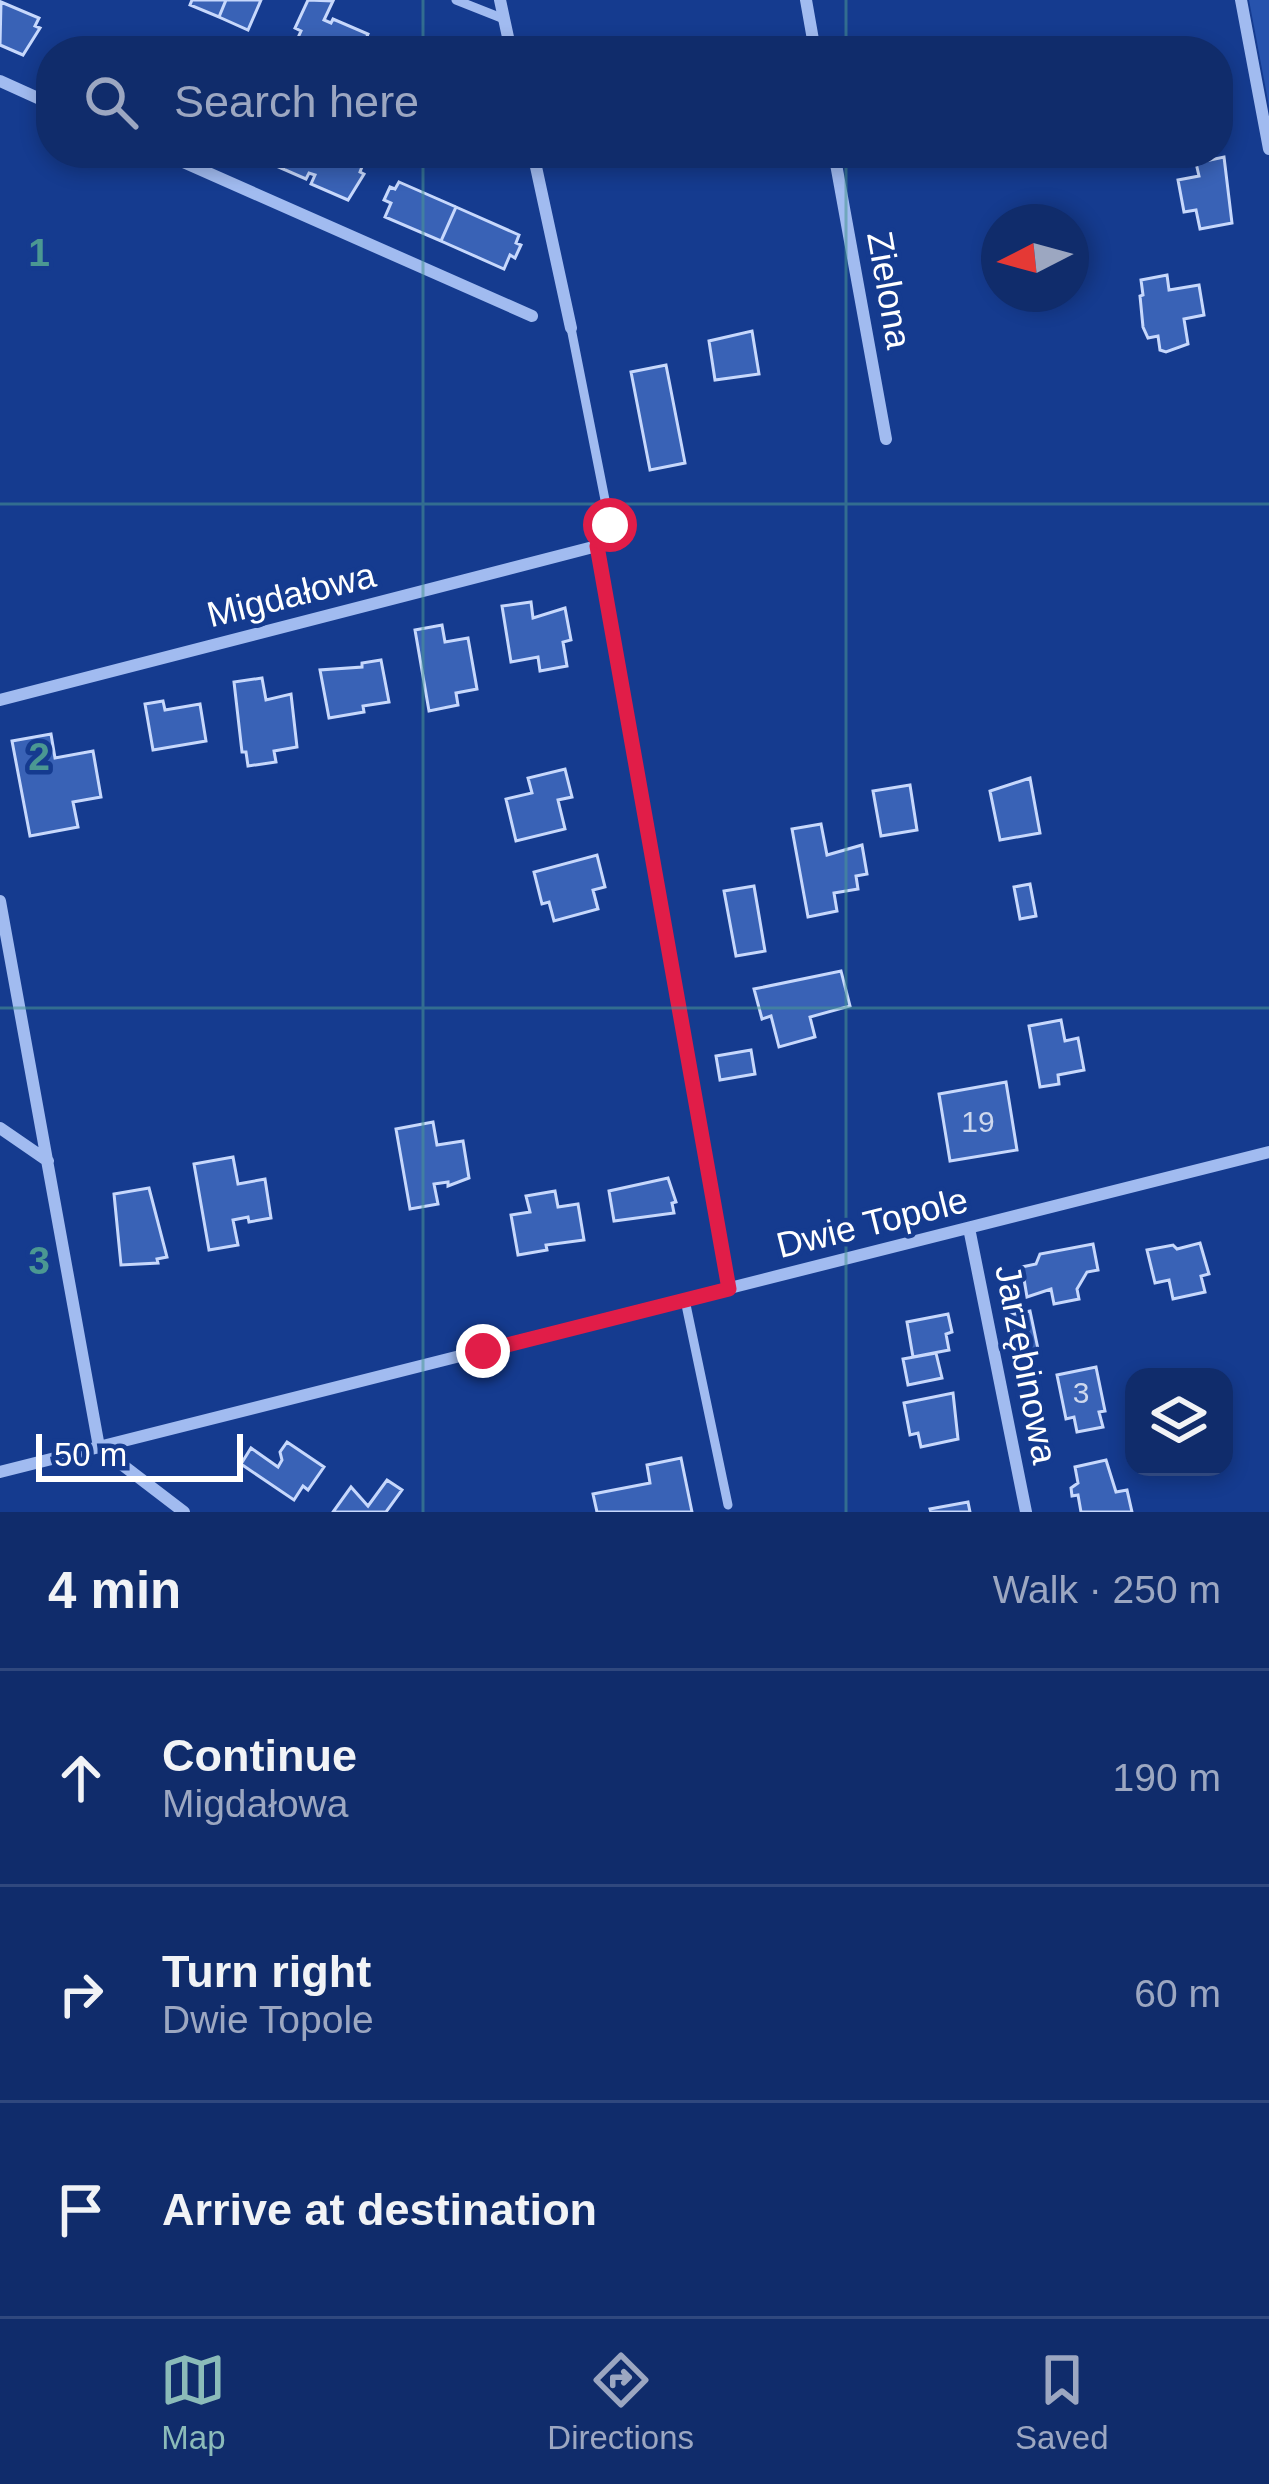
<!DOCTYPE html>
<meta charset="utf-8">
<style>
:root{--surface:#102c6b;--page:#193471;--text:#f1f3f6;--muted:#9ca7c1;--line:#30487e;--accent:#8bbbb9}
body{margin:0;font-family:Arial,sans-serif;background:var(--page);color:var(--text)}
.controls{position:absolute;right:36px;bottom:36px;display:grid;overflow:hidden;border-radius:24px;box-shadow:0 6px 18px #0003}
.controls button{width:108px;height:108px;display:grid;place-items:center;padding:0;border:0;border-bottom:3px solid var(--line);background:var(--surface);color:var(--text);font:60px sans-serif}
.compass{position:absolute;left:981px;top:204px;width:108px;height:108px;border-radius:50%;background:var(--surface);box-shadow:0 6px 18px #0003;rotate:264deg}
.scale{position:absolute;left:36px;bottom:30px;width:207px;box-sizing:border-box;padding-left:12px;border:6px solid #fff;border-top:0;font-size:33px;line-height:42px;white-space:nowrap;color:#fff;-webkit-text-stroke:9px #153b8f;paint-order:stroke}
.stop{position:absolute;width:36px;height:36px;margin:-27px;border:9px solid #e11d48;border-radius:50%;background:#fff}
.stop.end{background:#e11d48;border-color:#fff;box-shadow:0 3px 12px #0008}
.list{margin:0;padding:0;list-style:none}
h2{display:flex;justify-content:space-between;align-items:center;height:156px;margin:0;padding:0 48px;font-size:51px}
h2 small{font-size:39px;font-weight:400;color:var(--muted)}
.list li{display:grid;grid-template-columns:78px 1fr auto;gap:36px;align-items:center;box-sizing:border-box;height:216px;padding:0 48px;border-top:3px solid var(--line)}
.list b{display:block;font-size:45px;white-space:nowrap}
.list p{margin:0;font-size:39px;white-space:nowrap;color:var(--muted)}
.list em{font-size:39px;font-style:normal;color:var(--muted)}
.icon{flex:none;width:66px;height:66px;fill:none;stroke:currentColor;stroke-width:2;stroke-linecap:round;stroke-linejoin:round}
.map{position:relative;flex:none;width:1269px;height:1512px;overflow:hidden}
.search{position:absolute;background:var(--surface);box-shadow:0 6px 18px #0003;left:36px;right:36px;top:36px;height:132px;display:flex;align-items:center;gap:30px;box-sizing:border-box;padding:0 42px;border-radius:48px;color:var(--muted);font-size:45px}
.sheet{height:804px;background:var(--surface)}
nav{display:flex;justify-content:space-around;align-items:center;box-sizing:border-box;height:168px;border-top:3px solid var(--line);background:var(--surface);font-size:33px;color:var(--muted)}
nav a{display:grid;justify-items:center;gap:6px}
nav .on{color:var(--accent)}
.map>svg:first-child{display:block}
.green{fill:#2753ad}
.building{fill:#3962b6;stroke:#c7d8fc;stroke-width:3}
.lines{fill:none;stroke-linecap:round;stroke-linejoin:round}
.service{stroke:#a1bbf0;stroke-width:9}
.minor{stroke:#a1bbf0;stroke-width:12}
.route{stroke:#e11d48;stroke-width:15}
.grid{fill:none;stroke:#4b9892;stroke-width:3;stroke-opacity:0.55}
.labels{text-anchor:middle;stroke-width:9;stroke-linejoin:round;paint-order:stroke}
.number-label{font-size:30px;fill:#ced8ed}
.street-label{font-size:36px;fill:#fff;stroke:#153b8f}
.grid-label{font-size:39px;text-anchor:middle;font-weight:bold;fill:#4b9892;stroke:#153b8f;stroke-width:9;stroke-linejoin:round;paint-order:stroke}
</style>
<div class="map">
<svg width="1269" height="1512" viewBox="0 0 1269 1512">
<rect width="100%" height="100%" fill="#153b8f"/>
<path class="green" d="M1249 0H1269V106Z"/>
<path class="building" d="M192 0H226L219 17 190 5Z
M226 0H261L248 30 219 17Z
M308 0 333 1 324 20 331 23 333 19 368 34 361 51H292L301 31 295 28Z
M1 2 39 18 35 26 40 28 23 55 0 45Z
M1131 38 1133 51H1102L1101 43Z
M84 39 110 51H73Z
M241 153H290L283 169 267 162 269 156 264 154 261 162Z
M290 153H319L315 161 319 163 323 153H338L363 164 360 172 364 174 348 200 311 184 315 175 309 173 306 179 283 169Z
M1224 157 1232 223 1200 229 1196 210 1184 212 1178 180 1199 176 1196 163Z
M399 182 456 207 441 241 385 217 391 203 384 200 390 187 395 189Z
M456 207 519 235 516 243 521 245 515 258 510 255 504 269 441 241Z
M1167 275 1169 290 1199 285 1204 315 1184 319 1188 344 1166 352 1160 350 1158 336 1148 338 1143 327 1140 296 1143 295 1141 280Z
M752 331 759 374 715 380 709 341Z
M666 365 685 463 650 470 631 372Z
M531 602 533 618 565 608 571 640 563 642 567 666 540 671 538 657 511 662 502 606Z
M442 625 445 642 468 638 477 689 456 693 458 705 429 711 415 630Z
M381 660 389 702 363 706 364 712 329 718 320 670 362 667V663Z
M262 678 266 700 291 694 297 747 274 751 276 762 248 766 246 752H242L234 682Z
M163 701 165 710 200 704 206 741 153 750 145 704Z
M51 734 55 758 93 751 101 797 73 802 78 827 30 836 12 741Z
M565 769 572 797 558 800 565 829 516 841 506 799 532 793 528 778Z
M1030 778 1040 833 1000 840 990 791Z
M910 785 917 830 881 836 873 791Z
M821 824 827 855 862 845 867 874 856 876 858 889 834 893 837 911 808 917 792 829Z
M597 855 605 887 593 890 598 909 554 921 549 902 542 904 534 872Z
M1030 884 1036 916 1020 919 1014 887Z
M754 886 765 951 736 956 724 891Z
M841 971 850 1006 810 1017 815 1037 779 1047 771 1016 762 1019 754 989Z
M1061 1020 1065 1041 1078 1038 1084 1070 1058 1075 1059 1084 1040 1087 1029 1026Z
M751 1050 755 1074 720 1080 716 1056Z
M1006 1082 1017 1150 950 1161 939 1094Z
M433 1122 437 1145 463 1141 469 1178 448 1186V1182L434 1184 438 1204 410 1209 396 1129Z
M233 1157 238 1184 265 1179 271 1218 249 1222 248 1217 233 1220 238 1245 209 1250 194 1164Z
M668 1178 676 1202 672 1203 674 1213 614 1221 609 1191Z
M149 1188 167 1257 157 1259 158 1263 121 1265 114 1194Z
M555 1191 558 1207 578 1204 584 1240 546 1245 547 1250 518 1255 511 1215 530 1212 526 1196Z
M1200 1243 1209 1274 1201 1276 1205 1292 1173 1299 1169 1280 1155 1283 1147 1250 1173 1245 1177 1249Z
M1093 1244 1098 1270 1087 1272 1077 1289 1079 1299 1054 1304 1051 1289 1027 1297 1022 1267 1036 1264 1040 1254Z
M1030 1311 1038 1349 1018 1353 1010 1315Z
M948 1314 952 1332 946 1334 949 1350 913 1357 907 1322Z
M936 1353 942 1378 908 1385 903 1359Z
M1096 1367 1105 1411 1099 1412 1103 1427 1077 1432 1074 1417 1066 1419 1057 1375Z
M953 1393 958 1439 921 1447 918 1433 910 1435 904 1403Z
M287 1442 324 1467 308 1490 303 1486 294 1500 241 1464 251 1448 278 1467 282 1460 280 1452Z
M681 1458 692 1512H597L593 1494 650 1483 647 1465Z
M1106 1460 1116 1492 1127 1490 1132 1512H1081L1078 1495 1072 1496 1071 1488 1078 1483 1075 1467Z
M387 1480 402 1490 386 1512H333L351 1487 368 1506Z
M968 1502 970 1512H931L930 1509Z"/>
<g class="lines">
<path class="service" d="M456 0 504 19
M571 328 610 525 597 546
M685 1300 728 1505"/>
<path class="minor" d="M500 0 511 51
M806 0 815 51
M1241 0 1269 149
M0 81 51 104
M163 153 532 316
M533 153 571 328
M834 153 886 439
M0 700 597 546 729 1289
M0 901 99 1447 184 1512
M0 1128 48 1161
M969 1228 1026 1512
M0 1472 1269 1152"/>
</g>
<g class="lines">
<path class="route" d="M483 1351 729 1289 597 546 610 525"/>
</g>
<path class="grid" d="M423 0V51M846 0V51M423 153V1512M846 153V1512M0 504H1269M0 1008H1269"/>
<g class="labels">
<g class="number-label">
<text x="978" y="1132">19</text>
<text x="1081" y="1403">3</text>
</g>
<g class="street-label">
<text transform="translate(890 290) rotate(80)" y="13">Zielona</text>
<text transform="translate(291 594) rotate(-14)" y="13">Migdałowa</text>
<text transform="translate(872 1222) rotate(-14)" y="13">Dwie Topole</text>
<text transform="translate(1027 1364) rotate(79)" y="13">Jarzębinowa</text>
</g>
</g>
<g class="grid-label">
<text x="39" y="266">1</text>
<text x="39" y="770">2</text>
<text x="39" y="1274">3</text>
</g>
</svg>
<div class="controls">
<button><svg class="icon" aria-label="layers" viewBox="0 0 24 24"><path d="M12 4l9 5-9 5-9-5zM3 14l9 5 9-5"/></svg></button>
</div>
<svg class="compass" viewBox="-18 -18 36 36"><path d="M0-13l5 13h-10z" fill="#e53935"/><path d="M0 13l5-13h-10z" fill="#9ca7c1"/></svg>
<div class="scale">50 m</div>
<div class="stop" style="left:610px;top:525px"></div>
<div class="stop end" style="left:483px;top:1351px"></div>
<div class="search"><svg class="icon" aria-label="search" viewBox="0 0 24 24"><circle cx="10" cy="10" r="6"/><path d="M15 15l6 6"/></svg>Search here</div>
</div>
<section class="sheet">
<h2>4 min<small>Walk · 250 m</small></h2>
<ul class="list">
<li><svg class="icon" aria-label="ahead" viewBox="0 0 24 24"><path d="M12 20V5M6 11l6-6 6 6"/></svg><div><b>Continue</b><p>Migdałowa</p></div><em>190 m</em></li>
<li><svg class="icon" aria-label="right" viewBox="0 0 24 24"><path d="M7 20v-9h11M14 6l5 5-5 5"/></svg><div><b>Turn right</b><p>Dwie Topole</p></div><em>60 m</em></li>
<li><svg class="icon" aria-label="arrive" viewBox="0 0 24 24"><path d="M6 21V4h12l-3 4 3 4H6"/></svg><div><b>Arrive at destination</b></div></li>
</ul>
</section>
<nav>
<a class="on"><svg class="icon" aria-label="map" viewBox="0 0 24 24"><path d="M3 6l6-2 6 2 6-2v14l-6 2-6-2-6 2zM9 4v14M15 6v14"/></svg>Map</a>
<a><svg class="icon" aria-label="directions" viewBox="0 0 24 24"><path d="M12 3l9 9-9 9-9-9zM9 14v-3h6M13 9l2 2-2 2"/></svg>Directions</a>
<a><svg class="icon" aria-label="saved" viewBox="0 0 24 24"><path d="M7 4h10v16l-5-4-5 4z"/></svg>Saved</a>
</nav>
